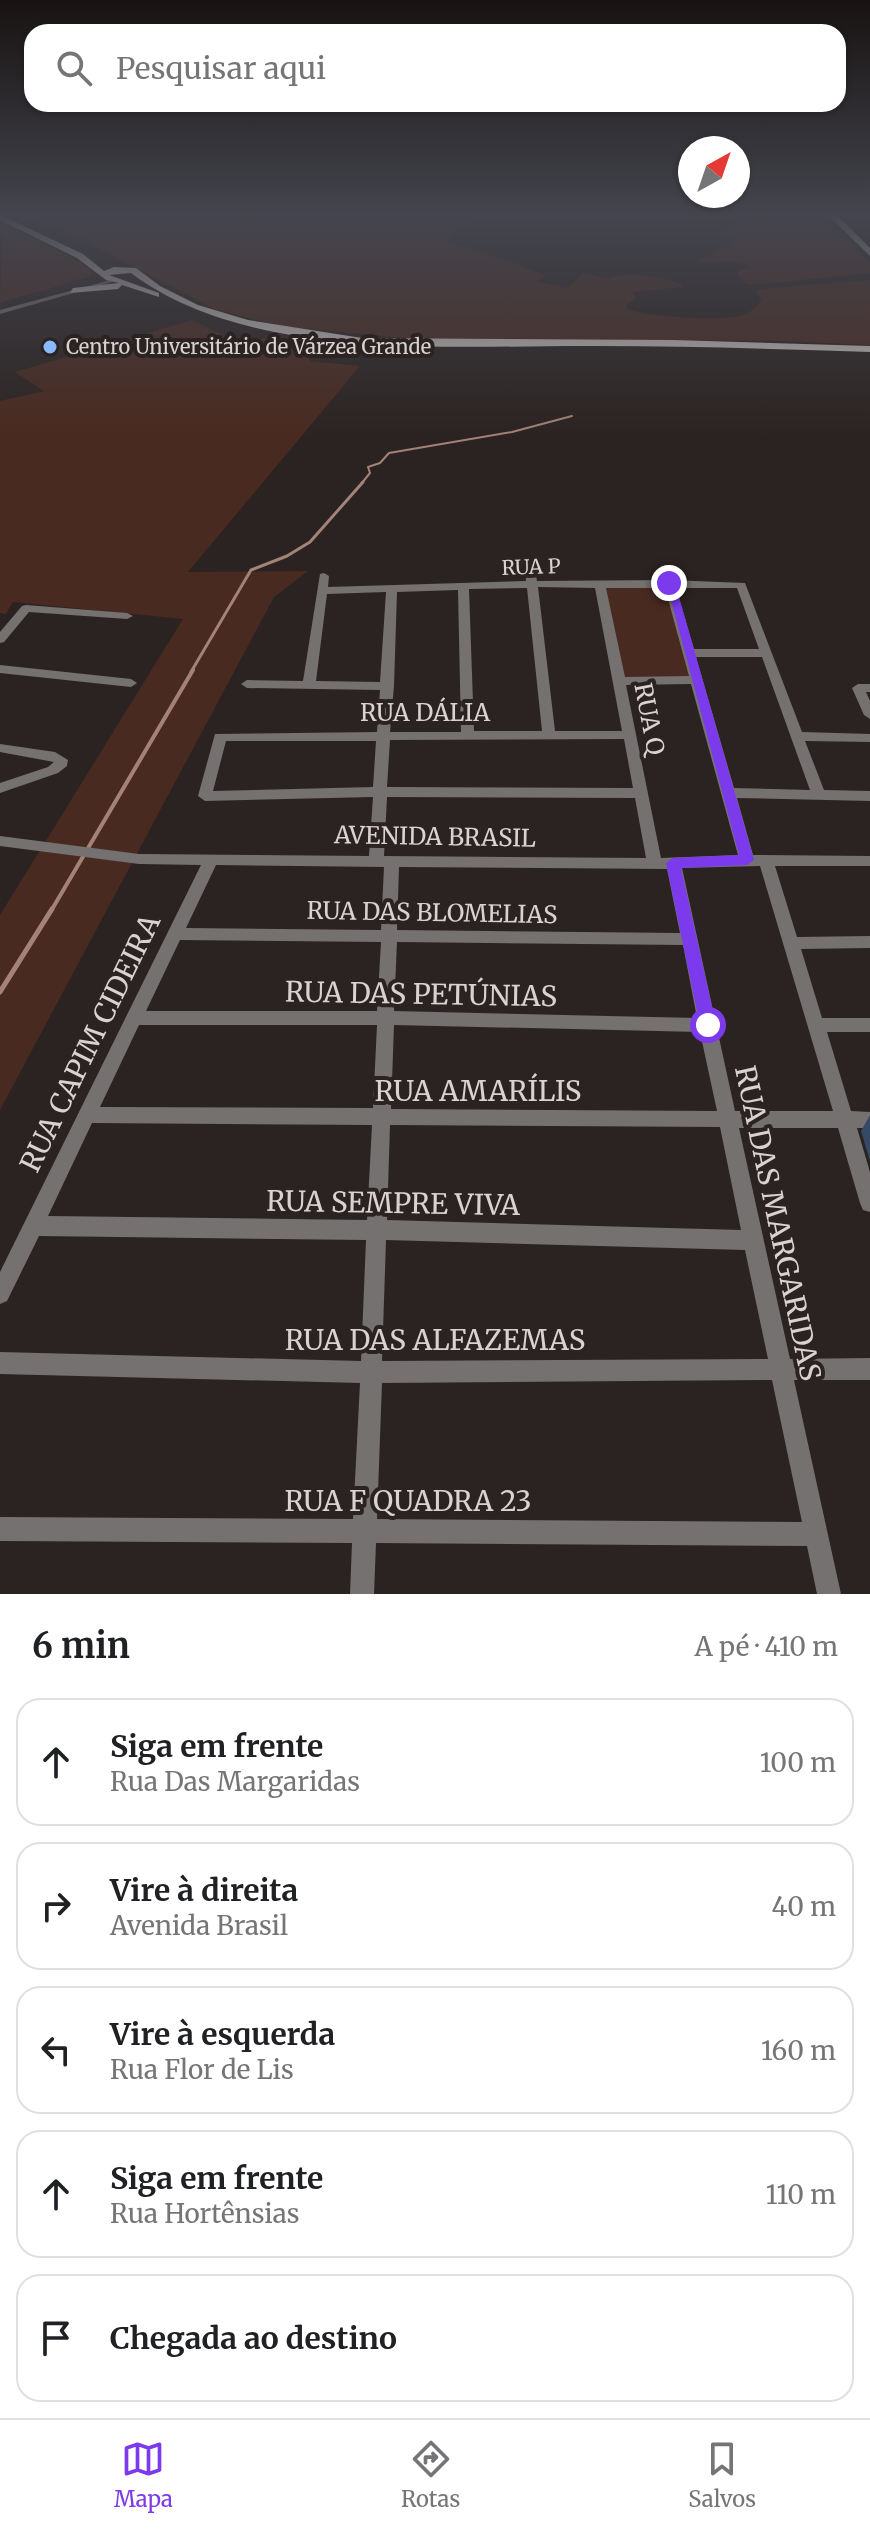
<!DOCTYPE html>
<html lang="pt">
<meta charset="utf-8">
<style>
:root{--surface:#fff;--page:#f2f2f2;--text:#202124;--muted:#757577;--line:#e0e0e0;--accent:#7c3aed}
body{margin:0;font-family:Merriweather,serif;background:var(--page);color:var(--text)}
.compass{position:absolute;left:678px;top:136px;width:72px;height:72px;border-radius:50%;background:var(--surface);box-shadow:0 2px 6px #0004;rotate:40deg}
.stop{position:absolute;width:24px;height:24px;margin:-18px;border:6px solid #7c3aed;border-radius:50%;background:#fff}
.stop.end{background:#7c3aed;border-color:#fff;box-shadow:0 2px 8px #0008}
.list{margin:0;padding:0;list-style:none}
h2{display:flex;justify-content:space-between;align-items:center;height:104px;margin:0;padding:0 32px;font-size:34px}
h2 small{font-size:26px;font-weight:400;color:var(--muted)}
.list li{display:grid;grid-template-columns:52px 1fr auto;gap:24px;align-items:center;box-sizing:border-box;height:128px;margin:0 16px 16px;padding:0 16px;border:2px solid var(--line);border-radius:24px}
.list b{display:block;font-size:30px;white-space:nowrap}
.list p{margin:0;font-size:26px;white-space:nowrap;color:var(--muted)}
.list em{font-size:26px;font-style:normal;color:var(--muted)}
.icon{flex:none;width:44px;height:44px;fill:none;stroke:currentColor;stroke-width:2;stroke-linecap:round;stroke-linejoin:round}
.map{position:relative;flex:none;width:870px;height:1594px;overflow:hidden}
.search{position:absolute;background:var(--surface);box-shadow:0 2px 6px #0004;left:24px;right:24px;top:24px;height:88px;display:flex;align-items:center;gap:20px;box-sizing:border-box;padding:0 28px;border-radius:24px;color:var(--muted);font-size:30px}
.sheet{height:824px;background:var(--surface)}
nav{display:flex;justify-content:space-around;align-items:center;box-sizing:border-box;height:112px;border-top:2px solid var(--line);background:var(--surface);font-size:22px;color:var(--muted)}
nav a{display:grid;justify-items:center;gap:4px}
nav .on{color:var(--accent)}
.map>svg:first-child{display:block}
.green{fill:#492a20}
.lines{fill:none;stroke-linecap:round;stroke-linejoin:round}
.stream-far3{stroke:#a48278;stroke-width:2}
.stream-far2{stroke:#a48278;stroke-width:3}
.stream-far1{stroke:#a48278;stroke-width:4}
.stream{stroke:#a48278;stroke-width:5}
.minor{fill:#757170;fill-rule:evenodd}
.major{fill:#c6bebb;fill-rule:evenodd}
.wall{fill:#344a67}
.route{fill:#7c3aed}
.poi-dot{fill:#87bbfb;stroke:#2b2321;stroke-width:3}
.labels{text-anchor:middle;stroke-width:8;stroke-linejoin:round;paint-order:stroke}
.far-poi-label{font-size:20px;fill:#d8d3d2;stroke:#2b2321;text-anchor:start}
.far-street-label{font-size:20px;fill:#d8d3d2;stroke:#2b2321}
.street-label{font-size:24px;fill:#d8d3d2;stroke:#2b2321}
.near-street-label{font-size:28px;fill:#d8d3d2;stroke:#2b2321}
</style>
<div class="map">
<svg width="870" height="1594" viewBox="0 0 870 1594">
<rect width="100%" height="100%" fill="#2b2321"/>
<path class="green" d="M22 215H421L407 221C433 227 449 210 475 225L454 232 448 242 501 258 545 276 536 282 567 288 584 273 608 279C627 269 662 278 682 284V287L632 292 636 297 626 306 627 309C647 317 723 322 743 315 751 313 758 305 762 299L756 293 760 289 870 280V345L783 341 402 338 280 326 215 309 72 235Z
M743 215H825L870 263V273L752 285 745 283 737 275 738 271 753 268C727 253 719 269 697 261L731 244 734 240 718 235 739 223Z
M2 222 87 266 92 272 91 276 0 303Z
M192 320 248 347 263 338 302 342 310 361 360 366 188 572 308 571 274 597 0 1110V915L183 619 13 602 6 614 0 613V401L44 391 15 372Z
M603 584 664 585 691 679H622Z"/>
<g class="lines">
<path class="stream-far3" d="M361 484 370 473 368 467 380 463 389 453 512 432 572 416"/>
<path class="stream-far2" d="M191 672 251 570 287 556 310 542 363 482"/>
<path class="stream-far1" d="M51 911 193 670"/>
<path class="stream" d="M0 992 52 909"/>
<path class="minor" d="M114 279 119 280 0 314V310Z
M530 566 535 569 537 581 669 580 745 583 802 732 870 734V742L805 741 824 790 870 791V801L737 798 753 855 870 856V866H775L797 937 870 936V948L801 949 822 1018H870V1032H827L851 1111 870 1112V1128H857L870 1172V1212L863 1210 860 1203 838 1128H739L790 1359 870 1358V1380H794L841 1594H817L807 1546 376 1543 374 1594H350L352 1543 0 1541V1517L353 1519 360 1383 0 1374V1352L361 1361 366 1240 39 1236 7 1301 0 1304V1272L201 865 139 864 0 846V836L139 854 369 856 373 797 205 801 198 796 215 734 377 732 380 690 247 688 241 684 247 680 303 681 320 574 324 573 329 576 328 587 526 581 525 569ZM538 587 595 588 622 731H555ZM527 588 542 731H474L469 589ZM606 588H665L689 676 625 677ZM676 588H737L759 649H694ZM458 590 461 732H390L394 686 397 592ZM386 592 380 682 316 681 327 594ZM696 657H762L810 790 734 788ZM691 684 738 855 661 858 626 685ZM624 739 633 788 387 787 390 740ZM226 741H376L373 787 213 791ZM387 797 635 798 646 858 384 856ZM216 865 384 867 381 930 186 928ZM760 866 833 1111H735L682 868ZM399 867 667 869 680 933 397 930ZM180 940 381 942 377 1011H146ZM397 942 683 945 697 1018 394 1011ZM139 1025H377L373 1108 100 1107ZM394 1025 700 1032 717 1111 391 1109ZM92 1123 372 1125 367 1220 48 1216ZM390 1125 720 1127 741 1230 387 1220ZM386 1240 745 1250 768 1359 382 1361ZM772 1380 802 1522 377 1519 382 1383Z
M26 605 127 613 133 616 127 619 29 612 4 642 0 643V632L22 606Z
M0 665 131 679 137 683 131 687 0 673Z
M858 684H870V692H866L870 701V719L864 715 852 688Z
M0 744 55 752 68 760 67 766 58 773 0 793V783L48 767 54 762 0 752Z"/>
<path class="major" d="M0 215 83 254 104 271 114 267 136 268 160 286 198 305 248 320 362 338 674 340 870 346V352C779 349 688 346 597 346 453 345 251 363 131 273L109 275 159 293V297L122 285 118 289 70 293 73 288 119 283 106 280 77 258 0 220Z
M828 215H837L870 248V256Z"/>
</g>
<path class="wall" d="M870 1115V1161L861 1131Z"/>
<linearGradient id="sky" x2="0" y2="1"><stop stop-color="#181312"/><stop offset="0.49" stop-color="#44454e"/><stop offset="1" stop-color="#44454e" stop-opacity="0"/></linearGradient>
<rect width="870" height="438" fill="url(#sky)"/>
<path class="route" d="M666 581 675 583 754 860 747 865 681 868 716 1025 708 1032 700 1025 666 863 673 858 739 855Z"/>
<circle class="poi-dot" cx="50" cy="347" r="8"/>
<g class="labels">
<g class="far-poi-label">
<text x="66" y="354">Centro Universitário de Várzea Grande</text>
</g>
<g class="far-street-label">
<text transform="translate(531 567) rotate(-2)" y="7">RUA P</text>
</g>
<g class="street-label">
<text x="425" y="721">RUA DÁLIA</text>
<text transform="translate(649 719) rotate(79)" y="8">RUA Q</text>
<text transform="translate(435 837) rotate(1)" y="8">AVENIDA BRASIL</text>
<text transform="translate(432 913) rotate(1)" y="8">RUA DAS BLOMELIAS</text>
</g>
<g class="near-street-label">
<text transform="translate(421 994) rotate(1)" y="10">RUA DAS PETÚNIAS</text>
<text transform="translate(90 1043) rotate(-64)" y="10">RUA CAPIM CIDEIRA</text>
<text x="478" y="1101">RUA AMARÍLIS</text>
<text transform="translate(393 1203) rotate(1)" y="10">RUA SEMPRE VIVA</text>
<text transform="translate(778 1223) rotate(78)" y="10">RUA DAS MARGARIDAS</text>
<text x="435" y="1350">RUA DAS ALFAZEMAS</text>
<text x="408" y="1511">RUA F QUADRA 23</text>
</g>
</g>
</svg>
<svg class="compass" viewBox="-18 -18 36 36"><path d="M0-13l5 13h-10z" fill="#e53935"/><path d="M0 13l5-13h-10z" fill="#757577"/></svg>
<div class="stop" style="left:708px;top:1025px"></div>
<div class="stop end" style="left:669px;top:583px"></div>
<div class="search"><svg class="icon" aria-label="search" viewBox="0 0 24 24"><circle cx="10" cy="10" r="6"/><path d="M15 15l6 6"/></svg>Pesquisar aqui</div>
</div>
<section class="sheet">
<h2>6 min<small>A pé · 410 m</small></h2>
<ul class="list">
<li><svg class="icon" aria-label="ahead" viewBox="0 0 24 24"><path d="M12 20V5M6 11l6-6 6 6"/></svg><div><b>Siga em frente</b><p>Rua Das Margaridas</p></div><em>100 m</em></li>
<li><svg class="icon" aria-label="right" viewBox="0 0 24 24"><path d="M7 20v-9h11M14 6l5 5-5 5"/></svg><div><b>Vire à direita</b><p>Avenida Brasil</p></div><em>40 m</em></li>
<li><svg class="icon" aria-label="left" viewBox="0 0 24 24"><path d="M17 20v-9H6M10 6l-5 5 5 5"/></svg><div><b>Vire à esquerda</b><p>Rua Flor de Lis</p></div><em>160 m</em></li>
<li><svg class="icon" aria-label="ahead" viewBox="0 0 24 24"><path d="M12 20V5M6 11l6-6 6 6"/></svg><div><b>Siga em frente</b><p>Rua Hortênsias</p></div><em>110 m</em></li>
<li><svg class="icon" aria-label="arrive" viewBox="0 0 24 24"><path d="M6 21V4h12l-3 4 3 4H6"/></svg><div><b>Chegada ao destino</b></div></li>
</ul>
</section>
<nav>
<a class="on"><svg class="icon" aria-label="map" viewBox="0 0 24 24"><path d="M3 6l6-2 6 2 6-2v14l-6 2-6-2-6 2zM9 4v14M15 6v14"/></svg>Mapa</a>
<a><svg class="icon" aria-label="directions" viewBox="0 0 24 24"><path d="M12 3l9 9-9 9-9-9zM9 14v-3h6M13 9l2 2-2 2"/></svg>Rotas</a>
<a><svg class="icon" aria-label="saved" viewBox="0 0 24 24"><path d="M7 4h10v16l-5-4-5 4z"/></svg>Salvos</a>
</nav>
